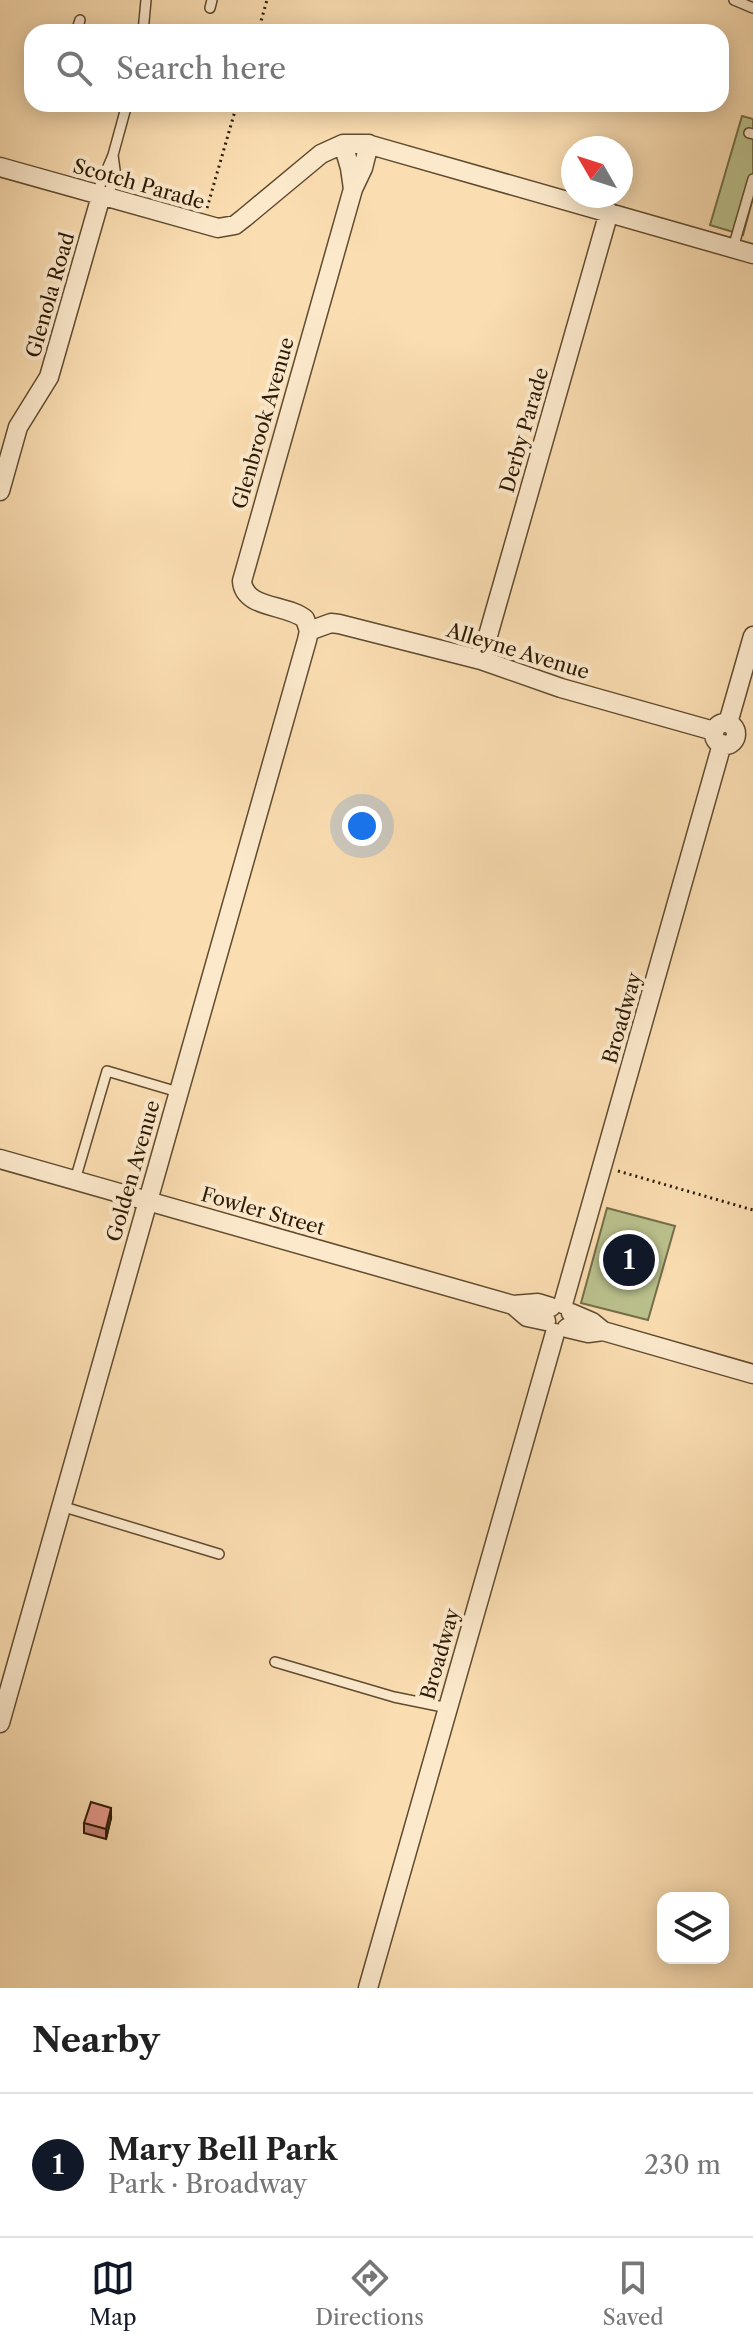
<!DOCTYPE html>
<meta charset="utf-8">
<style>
:root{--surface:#fff;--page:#f2f2f2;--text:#222;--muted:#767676;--line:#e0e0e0;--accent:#111827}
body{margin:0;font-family:"Libre Caslon Text",serif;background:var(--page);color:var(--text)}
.controls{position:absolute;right:24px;bottom:24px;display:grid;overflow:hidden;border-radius:16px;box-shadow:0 4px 20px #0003}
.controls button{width:72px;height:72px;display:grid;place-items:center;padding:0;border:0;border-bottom:2px solid var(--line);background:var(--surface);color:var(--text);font:40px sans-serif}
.compass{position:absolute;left:561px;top:136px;width:72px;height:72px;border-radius:50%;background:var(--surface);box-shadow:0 4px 20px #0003;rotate:309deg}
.you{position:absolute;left:362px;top:826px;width:28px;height:28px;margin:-20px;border:6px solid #fff;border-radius:50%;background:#1a73e8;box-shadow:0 0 0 12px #1a73e833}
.badge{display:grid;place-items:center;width:52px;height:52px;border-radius:50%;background:var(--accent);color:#fff;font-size:26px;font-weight:700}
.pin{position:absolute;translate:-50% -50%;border:4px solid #fff;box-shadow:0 2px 8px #0006}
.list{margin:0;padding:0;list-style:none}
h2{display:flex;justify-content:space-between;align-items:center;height:104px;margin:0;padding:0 32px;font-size:34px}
h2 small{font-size:26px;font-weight:400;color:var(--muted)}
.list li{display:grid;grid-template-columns:52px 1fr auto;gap:24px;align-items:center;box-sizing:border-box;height:144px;padding:0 32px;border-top:2px solid var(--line)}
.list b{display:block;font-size:30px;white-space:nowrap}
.list p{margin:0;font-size:26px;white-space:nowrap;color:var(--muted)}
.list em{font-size:26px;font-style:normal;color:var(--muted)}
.icon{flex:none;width:44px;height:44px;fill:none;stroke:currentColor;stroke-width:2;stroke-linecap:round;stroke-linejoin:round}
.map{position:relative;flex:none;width:753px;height:1988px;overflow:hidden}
.search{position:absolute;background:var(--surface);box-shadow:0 4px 20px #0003;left:24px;right:24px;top:24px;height:88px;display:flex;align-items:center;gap:20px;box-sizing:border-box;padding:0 28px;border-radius:24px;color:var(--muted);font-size:30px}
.sheet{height:248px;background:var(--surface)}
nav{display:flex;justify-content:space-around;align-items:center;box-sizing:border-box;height:112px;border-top:2px solid var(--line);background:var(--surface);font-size:22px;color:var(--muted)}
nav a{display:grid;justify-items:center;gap:4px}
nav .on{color:var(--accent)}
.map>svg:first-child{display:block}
.green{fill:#bbc28e;stroke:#746e49;stroke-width:2}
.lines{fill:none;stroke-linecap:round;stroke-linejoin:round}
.service-casing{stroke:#604b2f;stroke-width:12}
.minor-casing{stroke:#604b2f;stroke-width:21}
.path{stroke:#2c1a04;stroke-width:3;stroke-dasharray:2 4;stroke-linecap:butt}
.service{stroke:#fce9cc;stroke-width:9}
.minor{stroke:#fce9cc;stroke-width:18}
.wall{fill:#c58276;stroke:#2c1a04;stroke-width:2}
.shaded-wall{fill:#a06a60;stroke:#2c1a04;stroke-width:2}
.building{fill:#e59789;stroke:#2c1a04;stroke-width:2}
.labels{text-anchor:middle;stroke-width:8;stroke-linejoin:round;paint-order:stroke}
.street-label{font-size:20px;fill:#2c1a04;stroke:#fce9cc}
</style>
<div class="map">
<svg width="753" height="1988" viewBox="0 0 753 1988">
<rect width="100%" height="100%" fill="#faddb1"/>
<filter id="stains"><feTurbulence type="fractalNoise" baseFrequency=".0025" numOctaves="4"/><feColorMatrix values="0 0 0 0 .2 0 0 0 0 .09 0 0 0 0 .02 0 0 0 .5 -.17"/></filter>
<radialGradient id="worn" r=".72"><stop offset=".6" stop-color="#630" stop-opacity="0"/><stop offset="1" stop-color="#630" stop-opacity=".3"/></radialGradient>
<path class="green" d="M742 116 753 119V198L743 235 710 225Z
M607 1208 675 1226 648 1320 581 1303Z"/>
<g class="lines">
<defs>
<path id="service" d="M734 0 753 8
M210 8 212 0
M76 32 80 20
M143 32 146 0
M749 133 753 134
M96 195 113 155 127 104
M108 198 115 170 113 155
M733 248 753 179
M75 1180 107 1071 178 1092
M61 1506 219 1554
M275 1662 394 1697 448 1708"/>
<path id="minor" d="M343 144 350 168 353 189
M0 167 218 228 235 225 244 218 321 154 343 144H367L753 254
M0 491 18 427 49 377 101 196
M309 631 331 623 339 624 481 660 561 688 714 731
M481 660 609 212
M728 723 753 636
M714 734a11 11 0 1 1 22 0a11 11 0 1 1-22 0Z
M0 1159 513 1305 538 1303 551 1307
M563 1304 722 744
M513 1305 527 1317 546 1321
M571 1313 592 1322 603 1331
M567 1328 588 1333 603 1331 753 1374
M0 1723 307 640 309 631 305 619C287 604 244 609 242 581L353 189 363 168 369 144
M368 1988 555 1333"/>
</defs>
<use href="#service" class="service-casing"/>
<use href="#minor" class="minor-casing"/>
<path class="path" d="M258 32 267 0
M207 208 237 104
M618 1171 753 1210"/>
<use href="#service" class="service"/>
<use href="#minor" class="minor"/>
</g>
<path class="wall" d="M111 1818 106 1839 84 1833V1823Z"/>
<path class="shaded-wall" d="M111 1808V1818L106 1839V1829Z"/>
<path class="building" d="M91 1802 111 1808 106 1829 84 1823Z"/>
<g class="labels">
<g class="street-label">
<text transform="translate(139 184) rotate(16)" y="7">Scotch Parade</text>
<text transform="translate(50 295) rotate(-74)" y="7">Glenola Road</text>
<text transform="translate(263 423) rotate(-74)" y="7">Glenbrook Avenue</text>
<text transform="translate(524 430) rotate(-74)" y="7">Derby Parade</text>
<text transform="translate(518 651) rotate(17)" y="7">Alleyne Avenue</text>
<text transform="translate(622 1018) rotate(-74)" y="7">Broadway</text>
<text transform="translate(133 1171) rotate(-74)" y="7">Golden Avenue</text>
<text transform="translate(263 1211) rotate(16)" y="7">Fowler Street</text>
<text transform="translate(440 1654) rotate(-74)" y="7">Broadway</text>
</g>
</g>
<rect width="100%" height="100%" filter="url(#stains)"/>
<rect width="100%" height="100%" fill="url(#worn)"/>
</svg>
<div class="controls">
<button><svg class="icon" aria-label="layers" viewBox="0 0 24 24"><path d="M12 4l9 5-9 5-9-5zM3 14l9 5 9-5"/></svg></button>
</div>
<svg class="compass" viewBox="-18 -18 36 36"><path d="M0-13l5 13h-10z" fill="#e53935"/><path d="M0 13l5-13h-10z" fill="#767676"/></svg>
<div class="you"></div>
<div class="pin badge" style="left:629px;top:1260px">1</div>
<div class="search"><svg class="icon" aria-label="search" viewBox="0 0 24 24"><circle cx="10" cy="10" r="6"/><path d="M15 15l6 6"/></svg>Search here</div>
</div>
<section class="sheet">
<h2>Nearby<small></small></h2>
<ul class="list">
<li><span class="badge">1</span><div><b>Mary Bell Park</b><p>Park · Broadway</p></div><em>230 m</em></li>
</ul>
</section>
<nav>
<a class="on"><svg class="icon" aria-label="map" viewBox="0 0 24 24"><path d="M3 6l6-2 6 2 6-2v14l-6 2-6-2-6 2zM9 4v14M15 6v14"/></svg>Map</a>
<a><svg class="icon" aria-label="directions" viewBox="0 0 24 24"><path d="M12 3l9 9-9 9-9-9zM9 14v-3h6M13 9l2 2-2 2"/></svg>Directions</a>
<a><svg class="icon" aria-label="saved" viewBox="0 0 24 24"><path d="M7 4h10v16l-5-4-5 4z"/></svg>Saved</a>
</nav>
